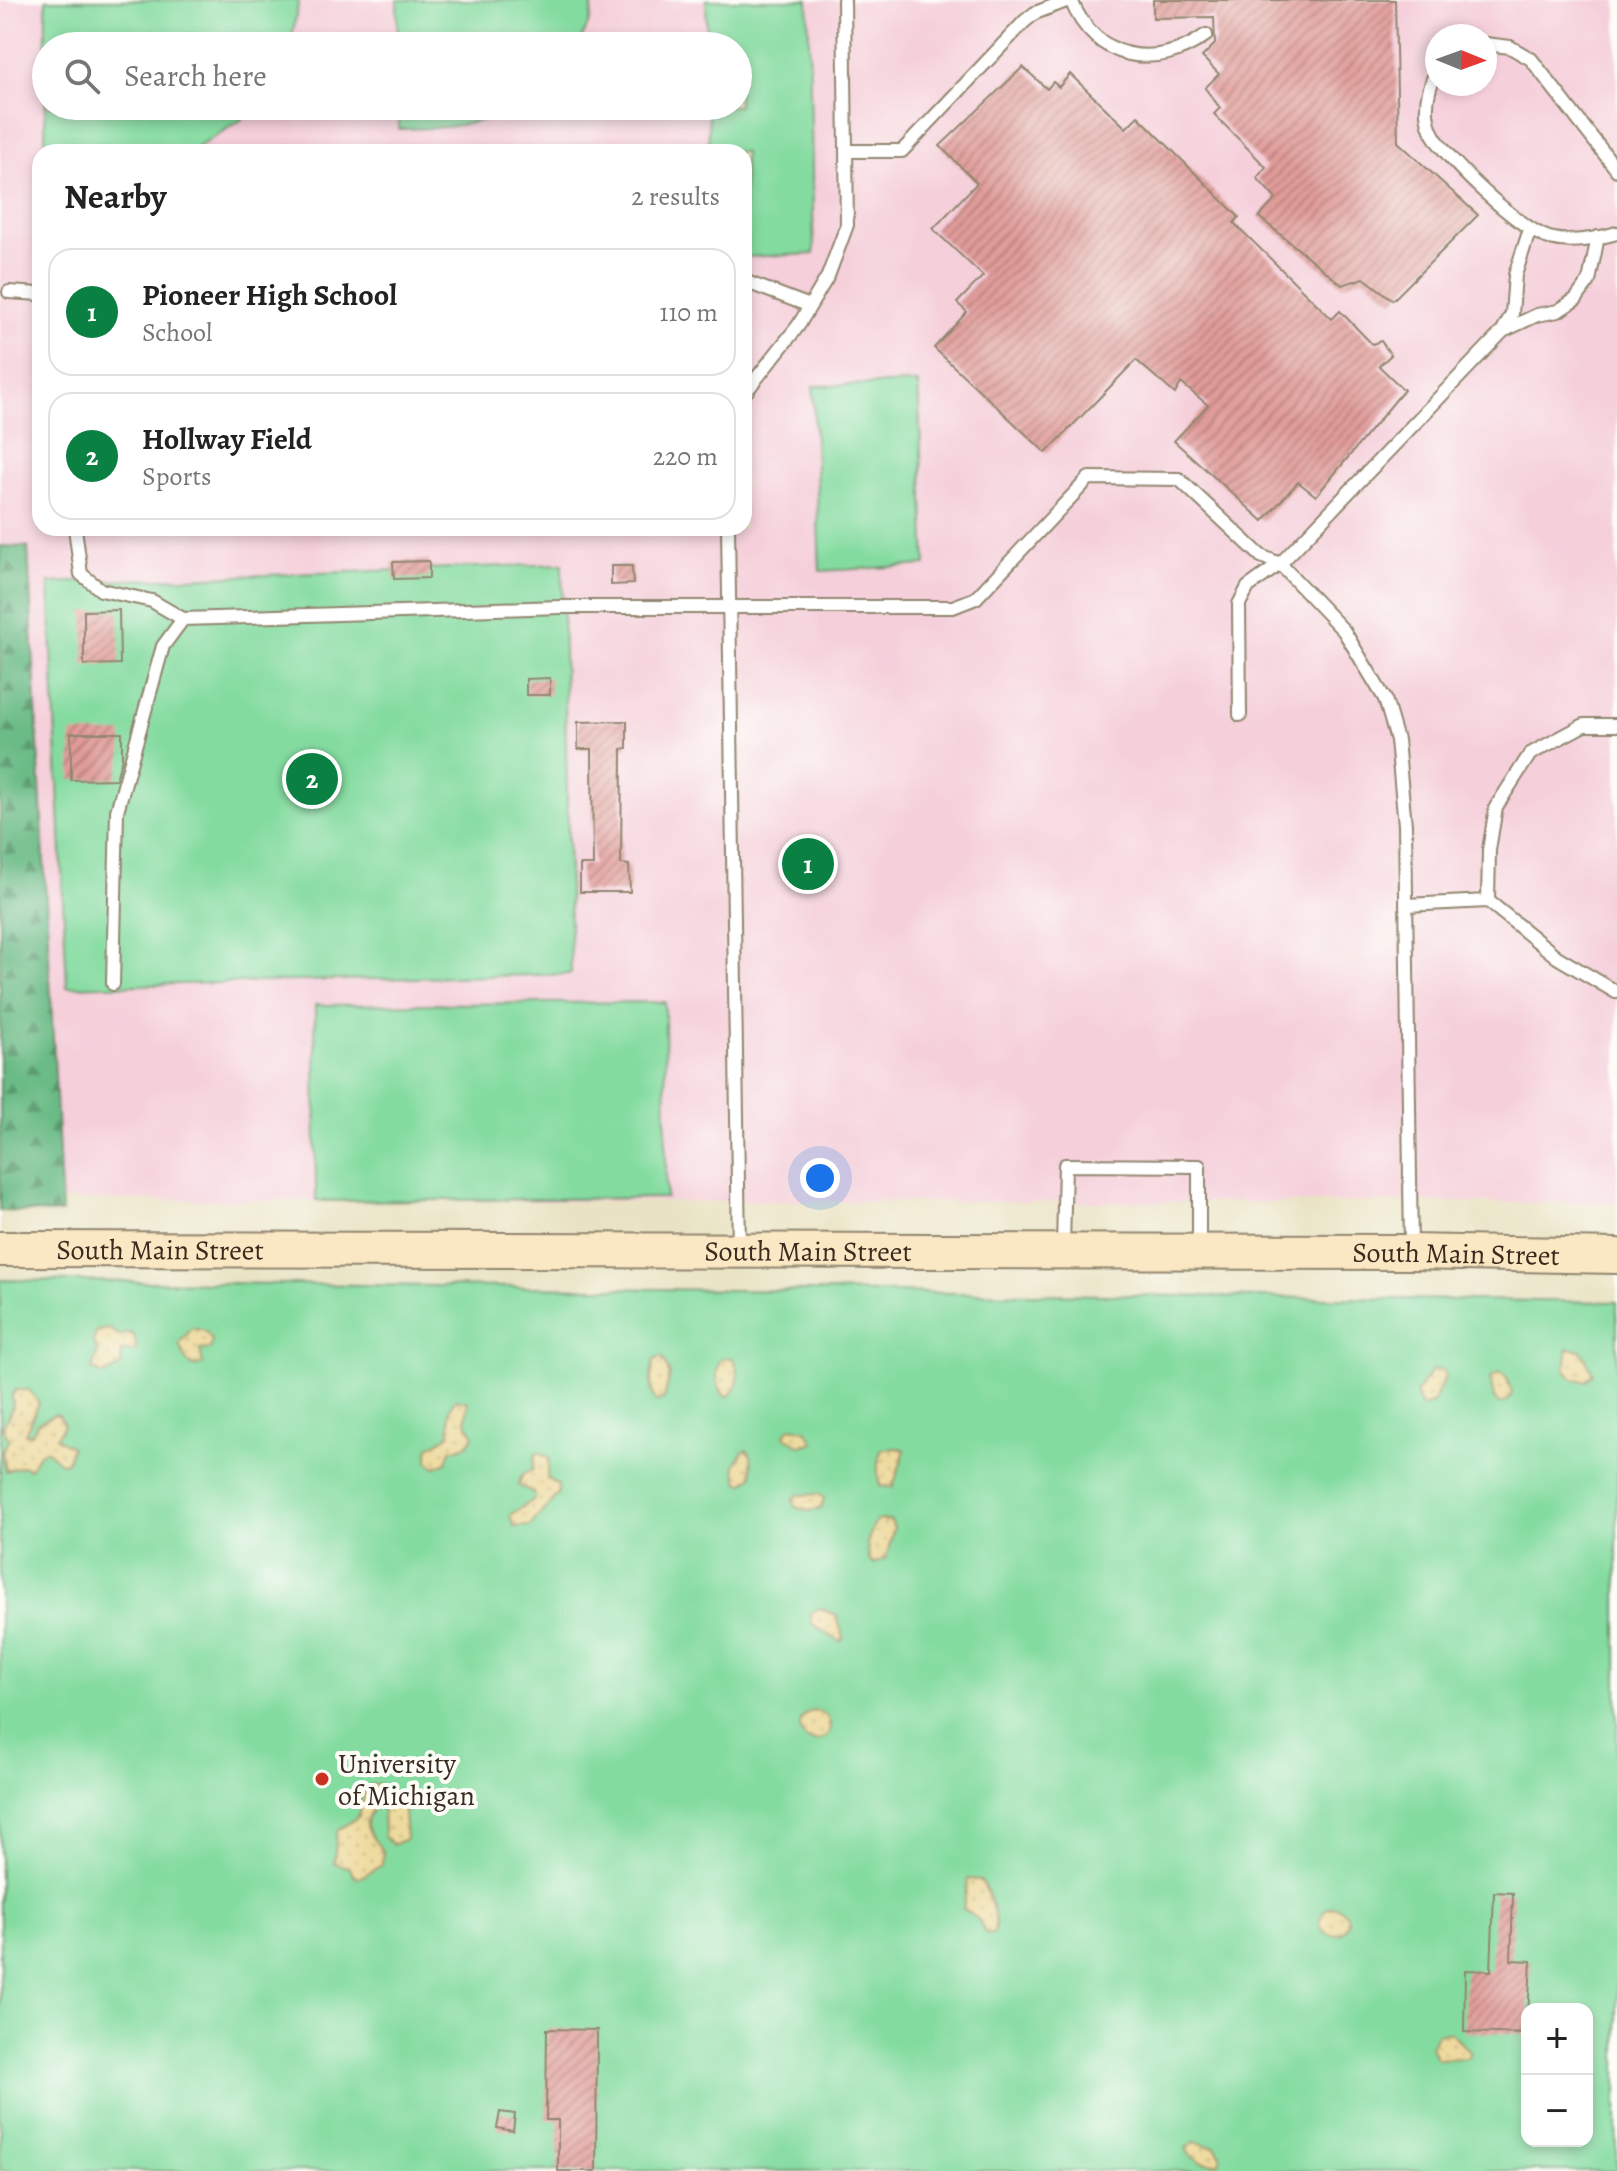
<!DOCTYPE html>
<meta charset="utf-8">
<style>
:root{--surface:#fff;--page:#f2f2f2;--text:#222;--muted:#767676;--line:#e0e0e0;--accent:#0b8043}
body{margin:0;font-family:Alegreya,serif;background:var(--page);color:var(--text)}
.controls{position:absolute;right:24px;bottom:24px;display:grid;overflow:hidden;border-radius:16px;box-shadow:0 4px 12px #0003}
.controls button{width:72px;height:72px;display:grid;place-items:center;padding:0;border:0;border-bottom:2px solid var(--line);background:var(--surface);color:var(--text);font:40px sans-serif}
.compass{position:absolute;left:1425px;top:24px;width:72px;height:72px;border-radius:50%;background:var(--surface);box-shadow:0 4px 12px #0003;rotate:91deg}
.you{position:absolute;left:820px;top:1178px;width:28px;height:28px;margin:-20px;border:6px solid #fff;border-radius:50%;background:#1a73e8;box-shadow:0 0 0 12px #1a73e833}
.badge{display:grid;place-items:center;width:52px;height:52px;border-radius:50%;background:var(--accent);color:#fff;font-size:26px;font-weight:700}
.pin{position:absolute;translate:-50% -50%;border:4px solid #fff;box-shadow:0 2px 8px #0006}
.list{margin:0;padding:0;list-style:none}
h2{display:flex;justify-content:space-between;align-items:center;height:104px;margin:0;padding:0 32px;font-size:34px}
h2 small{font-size:26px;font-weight:400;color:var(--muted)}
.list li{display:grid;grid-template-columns:52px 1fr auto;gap:24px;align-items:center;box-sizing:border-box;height:128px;margin:0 16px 16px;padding:0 16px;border:2px solid var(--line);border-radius:24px}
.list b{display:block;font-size:30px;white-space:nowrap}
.list p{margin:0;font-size:26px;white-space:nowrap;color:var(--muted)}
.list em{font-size:26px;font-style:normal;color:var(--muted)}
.icon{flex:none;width:44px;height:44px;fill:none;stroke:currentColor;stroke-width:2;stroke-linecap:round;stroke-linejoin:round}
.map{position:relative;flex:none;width:1617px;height:2171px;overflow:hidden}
.search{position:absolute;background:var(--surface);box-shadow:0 4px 12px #0003;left:32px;top:32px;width:720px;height:88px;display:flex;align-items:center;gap:20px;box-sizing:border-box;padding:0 28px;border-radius:44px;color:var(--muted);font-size:30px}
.panel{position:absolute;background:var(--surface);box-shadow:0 4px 12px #0003;left:32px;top:144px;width:720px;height:392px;border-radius:24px}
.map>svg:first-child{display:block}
.built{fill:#f5cfda;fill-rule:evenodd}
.grass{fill:#84dba0;stroke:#60825f;stroke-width:2;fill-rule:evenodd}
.forest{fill:url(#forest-firs);stroke:#537252;stroke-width:2}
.sand{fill:url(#sand-dots);stroke:#94825e;stroke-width:2}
.building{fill:url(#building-hatch)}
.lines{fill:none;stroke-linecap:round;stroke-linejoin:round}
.lane-casing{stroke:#928670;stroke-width:16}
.secondary-casing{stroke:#928670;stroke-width:38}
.lane{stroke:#fff;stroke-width:12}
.secondary{stroke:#fae7c3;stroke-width:34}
.poi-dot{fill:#c8321e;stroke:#fdfcf7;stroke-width:3}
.labels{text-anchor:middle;stroke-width:8;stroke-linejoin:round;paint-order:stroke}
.street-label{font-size:28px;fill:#3b2a1e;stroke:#fdfcf7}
.poi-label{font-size:28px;fill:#3b2a1e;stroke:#fdfcf7;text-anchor:start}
</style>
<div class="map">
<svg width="1617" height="2171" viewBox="0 0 1617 2171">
<defs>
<pattern id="forest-firs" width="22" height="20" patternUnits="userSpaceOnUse" patternTransform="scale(2)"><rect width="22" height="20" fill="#6bbb86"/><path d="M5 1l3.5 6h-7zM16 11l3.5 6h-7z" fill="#59986d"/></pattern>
<pattern id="sand-dots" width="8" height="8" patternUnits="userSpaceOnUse" patternTransform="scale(2)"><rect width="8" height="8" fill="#eeda9e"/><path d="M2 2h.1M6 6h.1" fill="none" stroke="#cdbb88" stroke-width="1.8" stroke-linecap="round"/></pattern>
<pattern id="building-hatch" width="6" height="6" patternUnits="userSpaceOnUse" patternTransform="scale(2)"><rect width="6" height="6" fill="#e09b99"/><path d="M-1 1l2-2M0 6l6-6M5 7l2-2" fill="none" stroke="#b77f7c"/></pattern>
</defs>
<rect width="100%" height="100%" fill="#fdfcf7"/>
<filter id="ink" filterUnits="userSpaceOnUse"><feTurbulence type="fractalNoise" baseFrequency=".0125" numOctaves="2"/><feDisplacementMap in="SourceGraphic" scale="16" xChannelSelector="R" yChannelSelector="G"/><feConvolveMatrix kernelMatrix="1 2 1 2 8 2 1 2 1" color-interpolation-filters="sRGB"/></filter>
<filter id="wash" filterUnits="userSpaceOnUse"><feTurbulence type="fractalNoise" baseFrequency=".006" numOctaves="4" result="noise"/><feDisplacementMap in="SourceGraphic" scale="32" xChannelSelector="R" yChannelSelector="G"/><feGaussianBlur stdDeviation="1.8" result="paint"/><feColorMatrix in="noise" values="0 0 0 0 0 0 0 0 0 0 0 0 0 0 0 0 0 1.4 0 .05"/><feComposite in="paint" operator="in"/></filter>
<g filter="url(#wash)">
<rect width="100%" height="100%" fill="#e9e3c3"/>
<path class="built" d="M0 0H1617V1203L0 1200ZM1437 36H1485V84H1437ZM46 46H738V106H46ZM40 152H744V528H40Z"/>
<path class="grass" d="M46 0H299L290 46H46V106H251L241 120 190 152H45Z
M397 0H593L590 21 578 46H398Z
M706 0H808L814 254 744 257V152H709L708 106H738V46H707Z
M399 106H521C481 125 444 129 399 129Z
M918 383 926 565 820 571 813 386Z
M562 564 571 974 67 987 49 583Z
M665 1002 666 1198 316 1201 315 1005Z
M0 1280 1617 1302V2171H0ZM1527 2009H1587V2141H1527Z"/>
<path class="forest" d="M0 546 28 547 62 1213 0 1211Z"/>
<path class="sand" d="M192 1328 205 1331 212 1340 210 1349 200 1350 203 1364 195 1367 186 1361 179 1344Z
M110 1329 118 1336 130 1333 134 1335 137 1348 134 1352 122 1351 121 1366 104 1375 92 1369 98 1352 93 1341 97 1331Z
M1568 1348 1581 1350 1593 1373 1586 1381 1573 1379 1565 1369Z
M662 1357 670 1374 664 1399 656 1401C648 1390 651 1373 654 1360Z
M722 1358H733C739 1371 741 1386 729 1396H725C716 1386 714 1369 722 1358Z
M1432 1370H1443L1446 1376 1432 1404 1421 1407 1416 1393Z
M1500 1372 1507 1378 1512 1394 1507 1402 1499 1404 1494 1398 1490 1378Z
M16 1390H29L39 1403 25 1434H32L37 1423 55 1414 60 1416 64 1424 56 1438 71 1447 67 1462 60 1463 46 1450 39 1454 30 1469 23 1466 6 1471 2 1452 9 1439 2 1428 13 1406 12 1395Z
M455 1399 468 1402 466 1421 474 1436 467 1445 451 1450 447 1462 435 1467 428 1461V1448L450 1434 449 1411Z
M790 1427 806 1430 814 1442 801 1446 784 1436Z
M898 1448 905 1450 893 1487 880 1486C877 1474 877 1460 882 1449Z
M747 1450 751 1455 752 1476 743 1484 738 1481 735 1465 743 1451Z
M539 1453 549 1458 547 1479 558 1485V1494L530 1526 514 1527 510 1515 535 1499 534 1493 518 1485 523 1474 533 1470 535 1455Z
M819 1494 824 1498 821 1509 809 1511 795 1507 793 1500 797 1495Z
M881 1520 891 1521 894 1528 886 1558 874 1564 869 1560 867 1543 875 1522Z
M820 1608 836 1615 844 1638 840 1642 811 1623V1613Z
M800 1726a15 15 0 1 1 30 0a15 15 0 1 1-30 0Z
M370 1785H380L388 1795 408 1791 412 1805 404 1813 406 1839 392 1845 384 1836 383 1808 375 1807C357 1826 373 1836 383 1852L382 1865 359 1878 354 1876 349 1867 334 1863 337 1831 359 1816 365 1789Z
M968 1879 980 1880C989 1890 998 1921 994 1934L985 1933 979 1920 963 1909Z
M1320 1921a14 14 0 1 1 28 0a14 14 0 1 1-28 0Z
M1438 2033H1451L1470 2052 1467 2058 1437 2059 1430 2046Z
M1195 2142 1215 2147 1221 2156 1219 2163C1208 2166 1190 2160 1186 2148Z"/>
<g id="blocks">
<path class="building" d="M1153 0H1395L1398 142 1478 215 1393 300 1364 278 1342 285 1259 217 1276 199 1257 178 1266 167 1214 114 1220 108 1205 88 1219 74 1202 57 1215 44 1214 17 1153 18Z
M1023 67 1047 89 1053 82 1059 87 1070 74 1126 128 1138 116 1239 217 1234 223 1332 319 1340 311 1372 344 1381 341 1391 355 1379 366 1404 390 1316 496 1298 482 1263 521 1174 441 1208 405 1181 383 1175 394 1136 360 1046 453 934 348 967 312 957 303 983 276 933 229 977 183 940 146Z
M429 561V578L394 579 393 562Z
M611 566H632L633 584 611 585Z
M119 610 120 664 84 665V611Z
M550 678V695H526V679Z
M627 721V748L622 749 621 864 629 865 630 892H580V865H593L592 749H578V722Z
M71 733H122V758L116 779 71 780Z
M1494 1892 1513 1893 1511 1960 1531 1961 1527 2034 1464 2032 1465 1970 1491 1971Z
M547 2029 597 2030 596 2171H558V2120H546Z
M500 2112 515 2114 513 2131 497 2128Z"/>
</g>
</g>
<g filter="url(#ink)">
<use href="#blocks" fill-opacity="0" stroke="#928670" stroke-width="2"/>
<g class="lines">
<defs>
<path id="lane" d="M1071 0C1095 61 1156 71 1206 35
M1485 44 1510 47 1531 59 1617 170
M1437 70C1428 88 1423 110 1431 130 1442 157 1521 230 1549 238 1572 244 1595 239 1617 233
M848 151H902L1025 21 1035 13 1069 0
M744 281 810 306
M9 292 40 294
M1505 330 1537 315 1558 311 1576 299 1589 281 1598 237
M744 394 798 326 828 276 847 225 844 0
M75 528 81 574 101 590 152 601 183 619
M728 528 739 1249
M1240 715 1239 604 1248 587 1280 564 1502 332 1512 314 1515 275 1530 229
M1488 901 1489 850 1496 807 1530 754 1584 725H1617
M1406 905 1488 901 1557 957 1616 992
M113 984 117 811 163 646 183 619 561 607H953L976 598 1089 478 1179 479 1261 556 1280 564 1344 631 1385 699 1397 740 1405 825 1411 1248
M1063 1247 1065 1165 1199 1166V1248"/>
<g id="secondary">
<path id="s1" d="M0 1249 1411 1252 1617 1256"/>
</g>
</defs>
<use href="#lane" class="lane-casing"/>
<use href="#secondary" class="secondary-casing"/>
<use href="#lane" class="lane"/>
<use href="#secondary" class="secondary"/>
</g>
</g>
<circle class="poi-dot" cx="322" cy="1779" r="8"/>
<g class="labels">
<g class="street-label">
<text dy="10" stroke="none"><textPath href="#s1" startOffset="160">South Main Street</textPath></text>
<text dy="10" stroke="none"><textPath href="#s1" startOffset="808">South Main Street</textPath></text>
<text dy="10" stroke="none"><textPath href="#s1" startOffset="1456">South Main Street</textPath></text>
</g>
<g class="poi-label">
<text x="338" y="1773">University<tspan x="338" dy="32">of Michigan</tspan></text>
</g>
</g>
</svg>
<div class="controls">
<button>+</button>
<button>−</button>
</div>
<svg class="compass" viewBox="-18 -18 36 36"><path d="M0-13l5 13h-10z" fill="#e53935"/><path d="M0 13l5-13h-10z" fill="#767676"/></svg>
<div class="you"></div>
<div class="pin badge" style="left:808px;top:864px">1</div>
<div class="pin badge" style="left:312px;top:779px">2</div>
<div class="search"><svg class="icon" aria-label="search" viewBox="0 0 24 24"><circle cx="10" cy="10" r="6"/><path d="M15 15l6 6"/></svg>Search here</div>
<section class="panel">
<h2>Nearby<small>2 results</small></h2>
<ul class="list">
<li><span class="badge">1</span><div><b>Pioneer High School</b><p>School</p></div><em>110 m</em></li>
<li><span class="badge">2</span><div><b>Hollway Field</b><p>Sports</p></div><em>220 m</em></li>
</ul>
</section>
</div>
